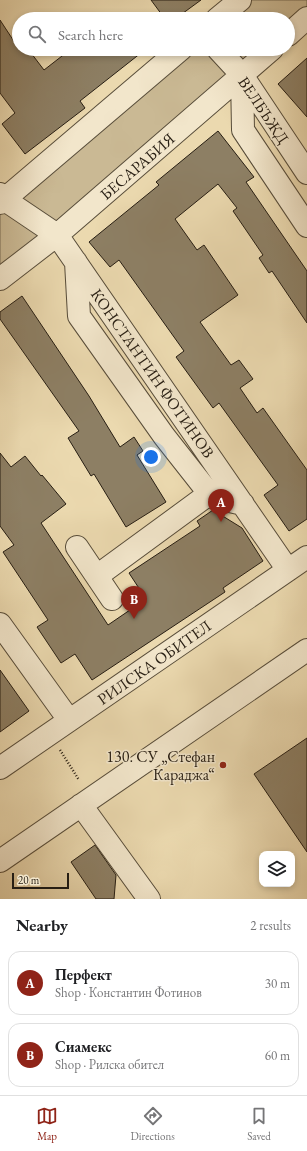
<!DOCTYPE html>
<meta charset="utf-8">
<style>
:root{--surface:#fff;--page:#f2f2f2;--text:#202124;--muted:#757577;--line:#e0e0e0;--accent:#8f2418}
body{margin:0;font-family:"EB Garamond",serif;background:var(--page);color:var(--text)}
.controls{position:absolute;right:12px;bottom:12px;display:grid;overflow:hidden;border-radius:8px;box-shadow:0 2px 6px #0003}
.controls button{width:36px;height:36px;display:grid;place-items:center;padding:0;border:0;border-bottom:1px solid var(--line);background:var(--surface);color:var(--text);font:20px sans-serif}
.scale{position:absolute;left:12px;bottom:10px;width:57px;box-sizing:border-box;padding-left:4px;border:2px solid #271e13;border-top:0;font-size:11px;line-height:14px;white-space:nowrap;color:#271e13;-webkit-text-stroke:3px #f2e6cb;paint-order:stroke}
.you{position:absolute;left:151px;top:457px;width:14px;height:14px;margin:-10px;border:3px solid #fff;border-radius:50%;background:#1a73e8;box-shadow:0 0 0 6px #1a73e833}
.badge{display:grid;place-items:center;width:26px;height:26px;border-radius:50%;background:var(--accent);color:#fff;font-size:13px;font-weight:700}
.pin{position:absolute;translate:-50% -33px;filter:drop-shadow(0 1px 2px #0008)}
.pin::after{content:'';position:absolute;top:21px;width:14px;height:12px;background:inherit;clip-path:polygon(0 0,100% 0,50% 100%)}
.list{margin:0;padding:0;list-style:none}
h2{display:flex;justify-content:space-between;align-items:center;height:52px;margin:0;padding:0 16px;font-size:17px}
h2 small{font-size:13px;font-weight:400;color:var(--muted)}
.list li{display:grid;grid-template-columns:26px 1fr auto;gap:12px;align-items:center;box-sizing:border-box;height:64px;margin:0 8px 8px;padding:0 8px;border:1px solid var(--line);border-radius:12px}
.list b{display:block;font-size:15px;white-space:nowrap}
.list p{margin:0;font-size:13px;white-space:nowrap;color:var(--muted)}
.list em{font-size:13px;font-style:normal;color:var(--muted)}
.icon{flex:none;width:22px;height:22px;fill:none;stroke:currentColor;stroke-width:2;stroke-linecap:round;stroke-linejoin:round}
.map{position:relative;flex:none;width:307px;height:899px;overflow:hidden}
.search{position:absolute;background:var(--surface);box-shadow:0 2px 6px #0003;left:12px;right:12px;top:12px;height:44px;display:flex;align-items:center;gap:10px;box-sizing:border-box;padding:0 14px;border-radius:22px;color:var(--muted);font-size:15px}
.sheet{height:196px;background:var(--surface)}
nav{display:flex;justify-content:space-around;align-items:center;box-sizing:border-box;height:56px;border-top:1px solid var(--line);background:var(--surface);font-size:11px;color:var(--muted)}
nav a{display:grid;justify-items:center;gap:2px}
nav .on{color:var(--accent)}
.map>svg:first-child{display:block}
.green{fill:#cab994;stroke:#786c54}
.building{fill:#8d7f64;stroke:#271e13}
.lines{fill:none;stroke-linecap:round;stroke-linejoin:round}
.minor-casing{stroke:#584d3a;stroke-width:24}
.path{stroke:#271e13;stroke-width:2.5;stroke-dasharray:1 2;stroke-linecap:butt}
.minor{stroke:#f2e6cb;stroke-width:22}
.poi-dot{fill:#8f2418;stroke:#f2e6cb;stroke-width:1.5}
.labels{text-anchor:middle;stroke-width:3;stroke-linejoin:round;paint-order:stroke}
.street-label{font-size:16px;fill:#271e13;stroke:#f2e6cb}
.poi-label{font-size:16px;fill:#271e13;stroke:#f2e6cb;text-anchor:end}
</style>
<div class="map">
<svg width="307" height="899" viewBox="0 0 307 899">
<rect width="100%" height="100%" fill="#ebd9af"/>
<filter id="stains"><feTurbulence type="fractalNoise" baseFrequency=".005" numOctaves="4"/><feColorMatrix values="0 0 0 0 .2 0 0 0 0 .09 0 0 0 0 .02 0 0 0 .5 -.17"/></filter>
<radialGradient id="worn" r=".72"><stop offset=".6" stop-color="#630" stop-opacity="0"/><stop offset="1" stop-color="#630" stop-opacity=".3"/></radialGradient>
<path class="green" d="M240 0H307V18L288 35V19H217Z
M181 49H272L0 279V203Z"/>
<path class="building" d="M151 0H201L175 19H165Z
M0 20 19 49H28L44 70 71 49H146L80 101 85 108 25 154 2 124 15 113 0 93Z
M307 58V117L278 84Z
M218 131 254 177 246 182 307 271V323L272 271 269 273 259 258 263 255 233 211 237 208 218 184 175 219 197 250 204 245 238 295 200 322 231 365 239 360 253 379 240 388 257 413 263 408 307 470V519L289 531 264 495 278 485 219 403 213 408 176 357 184 351 119 260 110 267 89 242 159 185 156 182Z
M22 296 89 396 120 447 134 437 143 451 137 455 166 502 126 527 94 474 91 476 68 438 79 431 0 319V312Z
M0 453 11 467 25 456 41 476 42 475 66 504 41 523 108 625 146 599 129 573 200 526 197 521 213 510 242 528 263 561 223 588 225 592 92 680 75 654 61 663 37 627 48 620 3 552 14 545 0 526Z
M0 670 29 711 0 732Z
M307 738V852L254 774Z
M95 845 116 875 114 899H96L71 862Z"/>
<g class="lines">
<defs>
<path id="minor" d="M217 19 240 0
M288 35 307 18
M218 49 242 75 307 173
M242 75 243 130 307 226
M0 194 5 200 57 235 288 570
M0 203 181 49
M76 262 79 316 164 436 212 497 243 504
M0 279 57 235 272 49
M77 547 112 599
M97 576 209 494
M0 624 69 720
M0 768 307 557
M81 805 149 899
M0 861 307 650"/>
</defs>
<use href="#minor" class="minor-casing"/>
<path class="path" d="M60 750 79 780"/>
<use href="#minor" class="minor"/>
</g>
<circle class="poi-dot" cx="223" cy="765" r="4"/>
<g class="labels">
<g class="street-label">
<text transform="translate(264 110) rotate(56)" y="6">ВЕЛБЪЖД</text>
<text transform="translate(137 166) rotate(-41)" y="6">БЕСАРАБИЯ</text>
<text transform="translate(153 373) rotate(55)" y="6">КОНСТАНТИН ФОТИНОВ</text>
<text transform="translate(154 662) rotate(-35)" y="6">РИЛСКА ОБИТЕЛ</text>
</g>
<g class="poi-label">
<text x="215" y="762">130. СУ „Стефан<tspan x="215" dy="18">Караджа“</tspan></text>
</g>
</g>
<rect width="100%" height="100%" filter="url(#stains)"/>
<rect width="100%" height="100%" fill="url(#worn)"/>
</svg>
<div class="controls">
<button><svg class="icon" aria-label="layers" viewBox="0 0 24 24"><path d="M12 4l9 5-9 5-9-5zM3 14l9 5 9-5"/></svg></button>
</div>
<div class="scale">20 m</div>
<div class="you"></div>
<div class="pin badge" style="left:221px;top:522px">A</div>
<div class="pin badge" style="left:134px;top:619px">B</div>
<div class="search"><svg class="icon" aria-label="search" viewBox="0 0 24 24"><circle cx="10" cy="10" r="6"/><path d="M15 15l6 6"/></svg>Search here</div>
</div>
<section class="sheet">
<h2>Nearby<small>2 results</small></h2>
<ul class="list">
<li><span class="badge">A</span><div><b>Перфект</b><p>Shop · Константин Фотинов</p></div><em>30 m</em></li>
<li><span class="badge">B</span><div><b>Сиамекс</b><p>Shop · Рилска обител</p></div><em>60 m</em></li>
</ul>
</section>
<nav>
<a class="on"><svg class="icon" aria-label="map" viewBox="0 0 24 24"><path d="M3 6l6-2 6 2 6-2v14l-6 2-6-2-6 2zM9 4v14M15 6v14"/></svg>Map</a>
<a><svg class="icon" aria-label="directions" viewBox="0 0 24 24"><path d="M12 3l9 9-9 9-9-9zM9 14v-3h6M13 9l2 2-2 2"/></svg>Directions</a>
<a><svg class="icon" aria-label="saved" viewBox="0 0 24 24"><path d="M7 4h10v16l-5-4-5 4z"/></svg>Saved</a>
</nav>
